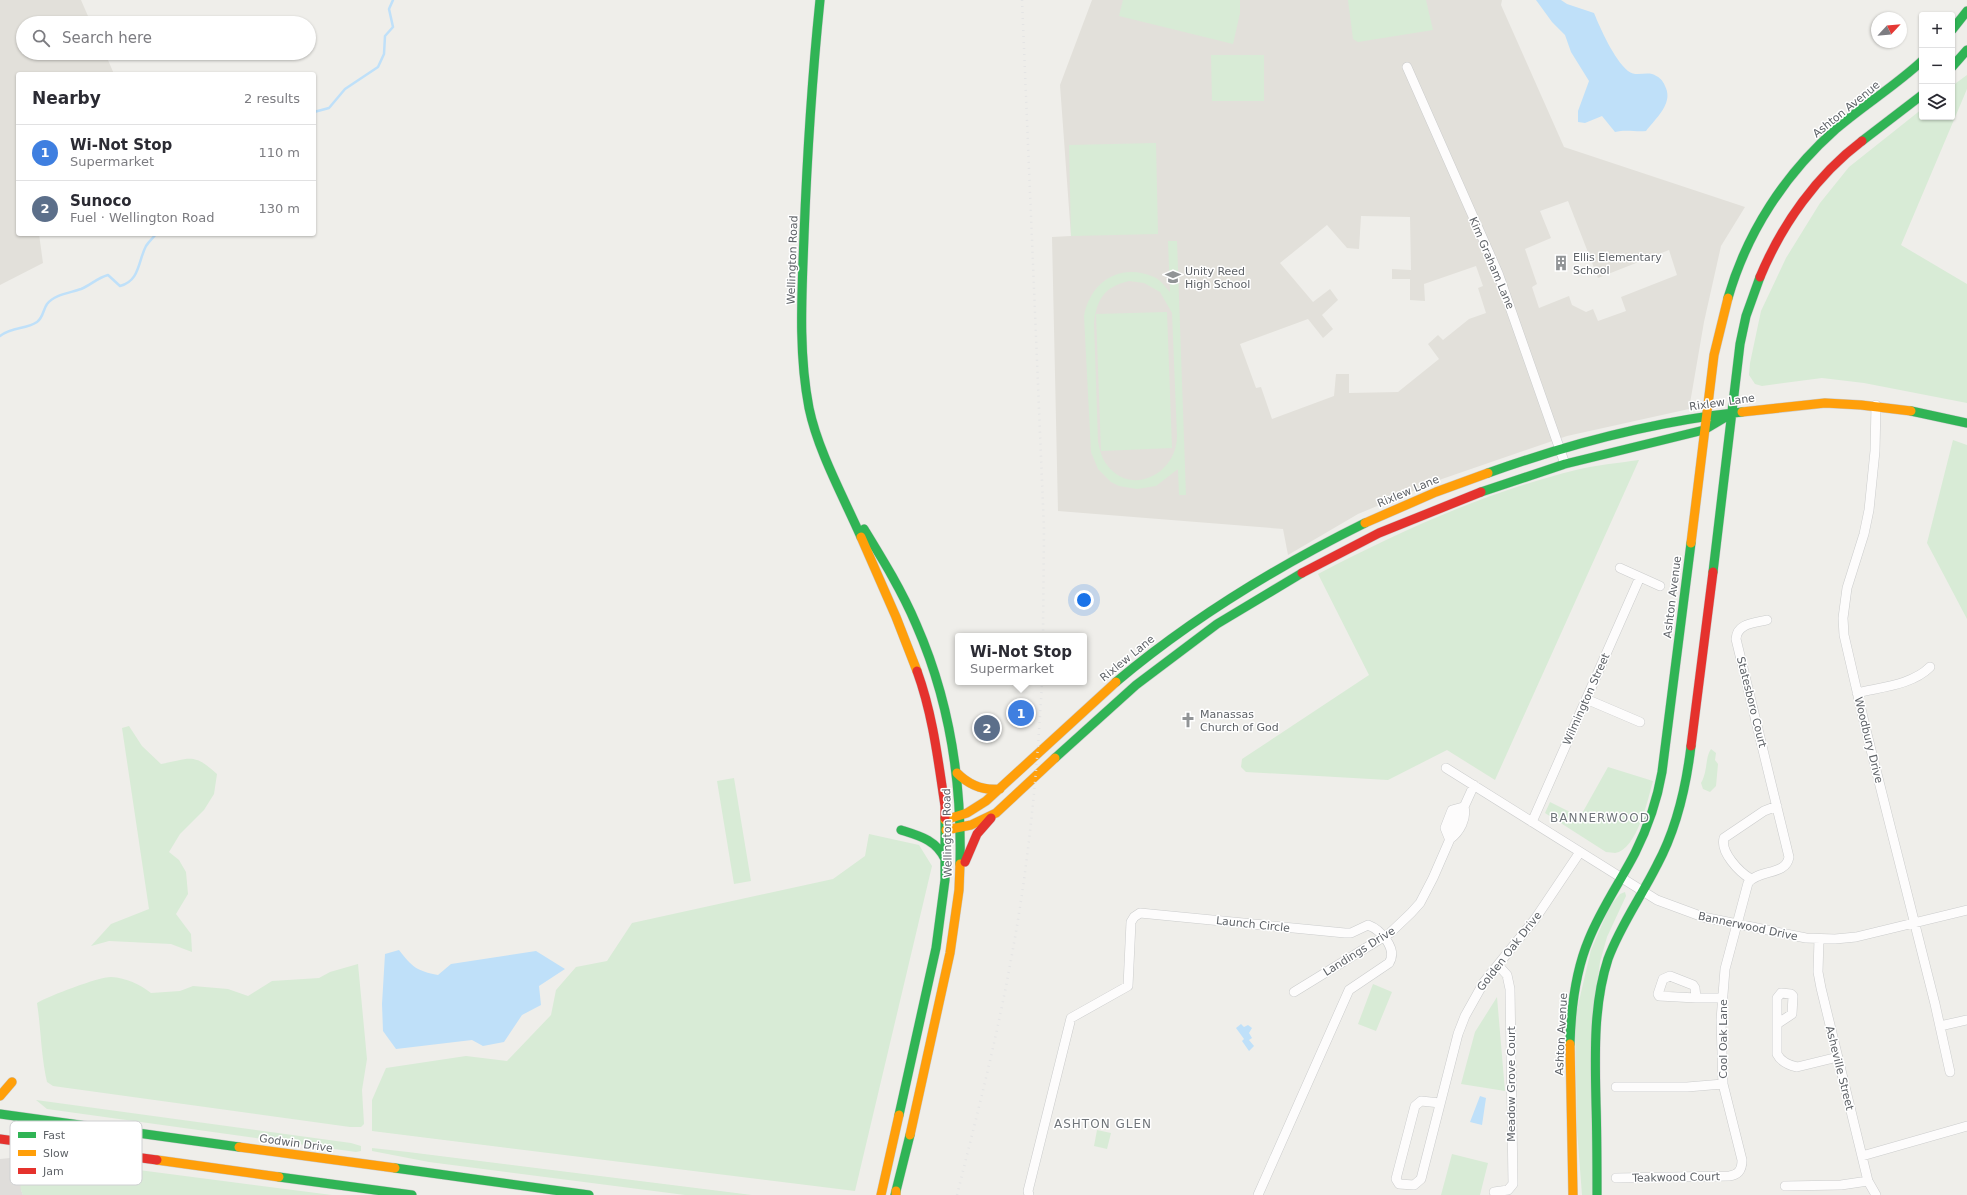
<!DOCTYPE html>
<meta charset="utf-8">
<style>
:root{--surface:#fff;--page:#f2f2f3;--text:#2b2b33;--muted:#7c7c81;--line:#e1e1e2;--accent:#db2777}
body{margin:0;font-family:"DejaVu Sans",sans-serif;background:var(--page);color:var(--text)}
.controls{position:absolute;right:12px;top:12px;display:grid;overflow:hidden;border-radius:4px;box-shadow:0 1px 3px #0004}
.controls button{width:36px;height:36px;display:grid;place-items:center;padding:0;border:0;border-bottom:1px solid var(--line);background:var(--surface);color:var(--text);font:20px sans-serif}
.compass{position:absolute;left:1871px;top:12px;width:36px;height:36px;border-radius:50%;background:var(--surface);box-shadow:0 1px 3px #0004;rotate:64deg}
.you{position:absolute;left:1084px;top:600px;width:14px;height:14px;margin:-10px;border:3px solid #fff;border-radius:50%;background:#1a73e8;box-shadow:0 0 0 6px #1a73e833}
.badge{display:grid;place-items:center;width:26px;height:26px;border-radius:50%;background:var(--accent);color:#fff;font-size:13px;font-weight:700}
.pin{position:absolute;translate:-50% -50%;border:2px solid #fff;box-shadow:0 1px 4px #0006}
.popup{position:absolute;left:955px;top:633px;width:132px;height:52px;box-sizing:border-box;display:grid;place-content:center;border-radius:4px;background:var(--surface);filter:drop-shadow(0 1px 3px #0005);font-size:13px;white-space:nowrap;color:var(--muted)}
.popup b{font-size:15px;color:var(--text)}
.popup::after{content:'';position:absolute;left:50%;top:100%;margin-left:-8px;border:8px solid transparent;border-top-color:var(--surface)}
.list{margin:0;padding:0;list-style:none}
h2{display:flex;justify-content:space-between;align-items:center;height:52px;margin:0;padding:0 16px;font-size:17px}
h2 small{font-size:13px;font-weight:400;color:var(--muted)}
.list li{display:grid;grid-template-columns:26px 1fr auto;gap:12px;align-items:center;box-sizing:border-box;height:56px;padding:0 16px;border-top:1px solid var(--line)}
.list b{display:block;font-size:15px;white-space:nowrap}
.list p{margin:0;font-size:13px;white-space:nowrap;color:var(--muted)}
.list em{font-size:13px;font-style:normal;color:var(--muted)}
.icon{flex:none;width:22px;height:22px;fill:none;stroke:currentColor;stroke-width:2;stroke-linecap:round;stroke-linejoin:round}
.map{position:relative;flex:none;width:1967px;height:1195px;overflow:hidden}
.search{position:absolute;background:var(--surface);box-shadow:0 1px 3px #0004;left:16px;top:16px;width:300px;height:44px;display:flex;align-items:center;gap:10px;box-sizing:border-box;padding:0 14px;border-radius:22px;color:var(--muted);font-size:15px}
.panel{position:absolute;background:var(--surface);box-shadow:0 1px 3px #0004;left:16px;top:72px;width:300px;height:164px;border-radius:4px}
.map>svg:first-child{display:block}
.industrial{fill:#dfddda}
.education{fill:#e2e0da;fill-rule:evenodd}
.green{fill:#d8ebd6;fill-rule:evenodd}
.water{fill:#bfe0f9}
.lines{fill:none;stroke-linecap:round;stroke-linejoin:round}
.stream{stroke:#bfe0f9;stroke-width:2.5}
.street-casing{stroke:#cbcccc;stroke-width:10}
.fast-casing{stroke:#cacacb;stroke-width:10}
.slow-casing{stroke:#cacacb;stroke-width:10}
.jam-casing{stroke:#cacacb;stroke-width:10}
.street{stroke:#fdfcfc;stroke-width:9}
.fast{stroke:#30b455;stroke-width:9}
.slow{stroke:#ff9f0a;stroke-width:9}
.jam{stroke:#e5322d;stroke-width:9}
.rail{stroke:#e4e4e4;stroke-width:2.5;stroke-dasharray:1 5;stroke-linecap:butt}
.labels{text-anchor:middle;stroke-width:3;stroke-linejoin:round;paint-order:stroke}
.street-label{font-size:11px;fill:#5f6368;stroke:#fff}
.poi-label{font-size:11px;fill:#5f6368;stroke:#fff;text-anchor:start}
.neighbourhood-label{font-size:12px;letter-spacing:1px;fill:#70757a;stroke:#fff}
.key{fill:#fff;stroke:#cfd0d2;stroke-width:1}
.key-label{font-size:11px;fill:#5f6368}
</style>
<div class="map">
<svg width="1967" height="1195" viewBox="0 0 1967 1195">
<rect width="100%" height="100%" fill="#efeeea"/>
<path class="industrial" d="M30 1156 21 1190 23 1195H0V1159Z"/>
<path class="education" d="M0 0H81L91 23H23V53H105L114 74H18V234H39L43 263 0 285Z
M1092 0H1502L1501 5 1564 147 1745 207 1721 246 1704 322 1689 409 1567 436 1442 479 1358 514 1288 555 1283 529 1058 511 1052 237 1071 236 1060 85ZM1568 201 1598 278 1669 250 1677 275 1621 297 1626 311 1598 321 1593 309 1586 312 1572 305 1569 296 1539 308 1532 287 1537 284 1525 249 1551 238 1540 211ZM1361 216 1410 217 1411 270 1392 269V279H1410V300L1425 301 1424 284 1476 266 1483 286 1478 288 1486 313 1469 319 1443 340 1438 335 1428 344 1439 359 1398 392 1349 393V374H1336L1334 396 1272 419 1261 387 1256 388 1240 344 1308 319 1323 338 1333 329 1322 315 1338 300 1330 289 1313 302 1280 263 1327 225 1347 248 1359 249Z"/>
<path class="green" d="M1123 0H1240V13L1233 44 1119 16Z
M1348 0H1426L1433 30 1358 42 1353 39Z
M1211 55H1264V101H1212Z
M1967 75V89L1901 245 1967 284V403L1864 383 1822 378 1762 386 1755 384 1749 375 1750 363 1761 311 1786 258 1820 203 1849 167 1922 109V117H1952V86Z
M1156 143 1158 234 1071 236 1069 145Z
M1168 241H1177L1186 495H1179L1178 469 1156 486 1137 489 1119 486 1111 482 1098 469 1091 452 1084 316C1090 282 1120 262 1154 277 1161 280 1165 287 1170 292ZM1129 281 1144 283 1160 292 1172 313 1177 436C1177 474 1131 497 1107 465 1102 459 1100 450 1098 442L1094 323C1097 299 1104 287 1129 281Z
M1167 312 1172 448 1101 451 1096 314Z
M1953 440 1967 445V619L1927 543Z
M1639 460 1495 780 1447 750 1388 780 1246 772 1241 767 1242 759 1369 675 1318 574C1400 531 1486 492 1576 470 1596 465 1618 463 1639 460Z
M129 726 142 746 161 764C190 759 193 752 217 774L214 794 204 810 180 834 169 852 179 860 186 872 188 894 176 914 191 934 192 952 171 944 109 941 91 946 111 924 149 909 122 728Z
M1711 749 1716 753 1715 760 1718 764 1716 786 1710 792 1703 789 1701 783C1708 771 1705 757 1711 749Z
M1608 767 1653 781C1648 799 1637 850 1615 853 1613 853 1609 852 1606 852L1545 813 1550 802 1580 817Z
M734 778 751 881 734 884 717 781Z
M869 834 919 845 932 866 855 1191 372 1131V1100L386 1068 466 1056 507 1061 551 1015 556 990 576 967 607 961 632 923 833 879 865 856Z
M1625 892 1626 896 1607 937 1600 962 1593 1015V1195H1582L1577 1130 1575 1018 1591 950 1610 906 1620 894Z
M358 964 367 1059 362 1090 364 1124 361 1127H350L53 1086 47 1082C41 1056 41 1029 37 1003 49 996 98 977 111 977 127 978 139 984 151 993L180 991 193 986 228 989 248 996 272 981 319 978 330 972Z
M1373 984 1392 992 1376 1031 1358 1024Z
M1497 997 1505 1091 1461 1084 1475 1032Z
M36 1100 351 1143 361 1146V1151L356 1152 47 1109Z
M1097 1130 1111 1133 1107 1149 1094 1146Z
M372 1148 408 1152 752 1195H685L429 1162 372 1151Z
M1452 1154 1488 1163 1480 1195H1441Z
M31 1156 332 1195H23C16 1181 24 1169 31 1156Z"/>
<path class="water" d="M1536 0H1561L1567 4 1594 13C1601 30 1614 59 1628 71 1636 77 1644 72 1652 74 1658 76 1663 80 1665 86 1674 103 1656 118 1646 131 1635 132 1626 129 1615 132L1602 116 1585 123 1578 122V111L1589 81 1571 52 1565 35 1552 22Z
M399 950C412 967 417 971 438 975L451 964 536 951 565 969 539 986 541 1005 522 1015 504 1042 483 1046 472 1040 396 1049 383 1031 382 1004 385 954Z
M1241 1024 1244 1027 1248 1025 1252 1028 1249 1033 1252 1038 1249 1040 1254 1046 1249 1051 1242 1041 1244 1039 1236 1028Z
M1480 1096 1486 1098 1482 1125 1470 1122Z"/>
<g class="lines">
<path class="stream" d="M314 112 329 108 345 89 378 67 384 54 385 36 393 27 389 9 393 0
M0 336C13 326 25 330 37 322 43 318 43 310 47 304 55 294 70 293 81 289 91 285 97 278 108 275L120 286C140 281 138 261 146 246 149 241 153 238 156 234"/>
<defs>
<path id="street" d="M1407 67 1498 273 1565 464
M1876 405 1875 451 1869 510 1864 534 1847 588 1843 618 1844 635 1865 726 1935 1004 1950 1072
M1620 568 1660 586
M1857 693C1881 687 1912 685 1930 667
M1586 699 1640 722
M1446 768 1657 900 1703 917 1806 938 1835 939 1856 937 1967 910
M1532 822 1640 577
M1449 838 1445 828 1452 810 1463 807
M1450 839C1460 832 1467 818 1464 807
M1751 879C1739 872 1720 852 1724 838L1764 811 1777 806
M1819 939 1818 972 1821 988 1868 1181 1876 1195
M1670 976 1693 985 1695 988 1696 998 1659 996 1658 994 1663 979Z
M1294 992 1390 933 1411 913 1420 903 1433 878 1450 839 1451 830 1458 813 1464 807 1474 785
M1696 998H1722
M1777 1024V998L1781 993 1791 994 1793 996 1792 1014 1777 1024V1054C1781 1062 1788 1065 1797 1067L1838 1057
M1940 1026 1967 1020
M1616 1087H1687L1723 1084
M1440 1103 1421 1101 1415 1106 1396 1179 1399 1184 1414 1185 1421 1179 1458 1034 1465 1016 1484 982 1535 919 1580 852
M1862 1156 1967 1126
M1616 1178 1729 1176C1739 1175 1742 1169 1742 1160L1723 1084 1721 1020 1725 969 1748 883C1758 869 1786 876 1789 857L1736 639C1737 623 1755 623 1767 620
M1785 1186 1841 1185 1868 1181
M1494 1192 1508 1190 1513 1184 1510 989 1507 975 1498 965
M1029 1195 1028 1191 1071 1018 1128 986 1131 922 1134 917 1140 913 1345 933H1351L1368 925C1381 930 1398 949 1389 963L1349 990 1258 1195"/>
<path id="fast" d="M820 0C812 78 807 157 804 236 802 293 798 351 809 408 818 451 843 496 861 537
M1952 30 1967 11
M1952 67 1967 50
M1862 141 1922 95
M1728 298C1747 232 1785 174 1836 129 1864 105 1895 86 1922 61
M1911 411 1967 423
M1488 473C1569 444 1657 421 1742 412
M1481 492 1565 464 1704 430 1731 414
M864 529C883 560 902 591 916 624 949 699 962 783 960 864
M1713 572 1740 344 1746 316 1760 277
M1116 682C1192 618 1276 567 1365 523
M1055 758 1136 685 1217 624 1302 573
M901 830C920 836 936 840 945 859
M1570 1044C1571 1008 1575 972 1589 939 1601 909 1620 882 1635 853 1648 827 1657 801 1662 772L1691 543
M0 1114 239 1147
M899 1115 936 948 945 880V818
M395 1168 589 1195
M279 1177 412 1195
M895 1195 910 1135
M1597 1195C1597 1165 1597 1134 1596 1104 1595 1056 1593 1005 1608 959 1620 926 1641 897 1657 865 1677 828 1686 788 1691 746"/>
<path id="slow" d="M1742 412 1825 403 1861 405 1911 411
M1365 523 1436 492 1488 473
M861 537 896 617 917 671
M1691 543 1714 355 1728 298
M957 773C969 785 982 791 1000 789
M945 820 967 813 986 801 1116 682
M946 830 971 825 996 813 1055 758
M1570 1044 1573 1195
M0 1096 12 1082
M910 1135 950 953 959 890 960 864
M239 1147 395 1168
M157 1160 279 1177
M896 1191V1195
M881 1195 899 1115"/>
<path id="jam" d="M1760 277C1782 224 1817 175 1862 141
M1302 573 1379 533 1481 492
M917 671C933 715 938 760 945 806V818
M1691 746 1713 572
M965 862 977 834 991 818
M0 1139 157 1160
M17 1175 27 1152 39 1144"/>
</defs>
<use href="#street" class="street-casing"/>
<use href="#fast" class="fast-casing"/>
<use href="#slow" class="slow-casing"/>
<use href="#jam" class="jam-casing"/>
<use href="#street" class="street"/>
<use href="#fast" class="fast"/>
<use href="#slow" class="slow"/>
<use href="#jam" class="jam"/>
<path class="rail" d="M1022 0 1044 529 1043 636
M957 1195C976 1119 996 1042 1010 965 1028 871 1037 777 1042 682"/>
</g>
<defs>
<symbol id="building-bare" viewBox="-9 -9 18 18"><path d="M-4-6H4V6H1V3H-1V6H-4ZM-2.5-4.3h1.7v1.8h-1.7ZM.8-4.3h1.7v1.8H.8ZM-2.5-1h1.7V.8h-1.7ZM.8-1h1.7V.8H.8Z" fill="#919496" stroke="#fff" stroke-width="2.5" paint-order="stroke"/></symbol>
<symbol id="school-bare" viewBox="-9 -9 18 18"><path d="M0-5L7-2L0 1L-7-2ZM-4 1L0 2.5L4 1V4Q0 6-4 4Z" fill="#919496" stroke="#fff" stroke-width="2.5" paint-order="stroke"/></symbol>
<symbol id="church-bare" viewBox="-9 -9 18 18"><path d="M-1.2-6h2.4v3.5h3.3v2.4h-3.3V6h-2.4V-.1h-3.3v-2.4h3.3Z" fill="#919496" stroke="#fff" stroke-width="2.5" paint-order="stroke"/></symbol>
</defs>
<g fill-rule="evenodd">
<use href="#building-bare" x="1550" y="252" width="22" height="22"/>
<use href="#school-bare" x="1162" y="266" width="22" height="22"/>
<use href="#church-bare" x="1177" y="709" width="22" height="22"/>
</g>
<g class="labels">
<g class="street-label">
<text transform="translate(1846 109) rotate(-39)" y="4">Ashton Avenue</text>
<text transform="translate(792 260) rotate(-88)" y="4">Wellington Road</text>
<text transform="translate(1492 263) rotate(67)" y="4">Kim Graham Lane</text>
<text transform="translate(1722 402) rotate(-8)" y="4">Rixlew Lane</text>
<text transform="translate(1408 491) rotate(-23)" y="4">Rixlew Lane</text>
<text transform="translate(1672 597) rotate(-83)" y="4">Ashton Avenue</text>
<text transform="translate(1127 658) rotate(-39)" y="4">Rixlew Lane</text>
<text transform="translate(1586 699) rotate(-66)" y="4">Wilmington Street</text>
<text transform="translate(1752 702) rotate(76)" y="4">Statesboro Court</text>
<text transform="translate(1869 740) rotate(76)" y="4">Woodbury Drive</text>
<text transform="translate(947 833) rotate(-91)" y="4">Wellington Road</text>
<text transform="translate(1253 924) rotate(6)" y="4">Launch Circle</text>
<text transform="translate(1748 926) rotate(12)" y="4">Bannerwood Drive</text>
<text transform="translate(1359 951) rotate(-32)" y="4">Landings Drive</text>
<text transform="translate(1509 951) rotate(-52)" y="4">Golden Oak Drive</text>
<text transform="translate(1561 1034) rotate(-87)" y="4">Ashton Avenue</text>
<text transform="translate(1723 1039) rotate(-90)" y="4">Cool Oak Lane</text>
<text transform="translate(1840 1068) rotate(76)" y="4">Asheville Street</text>
<text transform="translate(1511 1084) rotate(-90)" y="4">Meadow Grove Court</text>
<text transform="translate(296 1143) rotate(8)" y="4">Godwin Drive</text>
<text transform="translate(1676 1177) rotate(-1)" y="4">Teakwood Court</text>
</g>
<g class="poi-label">
<text x="1573" y="261">Ellis Elementary<tspan x="1573" dy="13">School</tspan></text>
<text x="1185" y="275">Unity Reed<tspan x="1185" dy="13">High School</tspan></text>
<text x="1200" y="718">Manassas<tspan x="1200" dy="13">Church of God</tspan></text>
</g>
<g class="neighbourhood-label">
<text x="1600" y="822">BANNERWOOD</text>
<text x="1103" y="1128">ASHTON GLEN</text>
</g>
</g>
<rect x="10" y="1121" width="132" height="64" rx="6" class="key"/>
<rect x="18" y="1132" width="18" height="6" fill="#30b455"/>
<rect x="18" y="1150" width="18" height="6" fill="#ff9f0a"/>
<rect x="18" y="1168" width="18" height="6" fill="#e5322d"/>
<g class="key-label">
<text x="43" y="1139">Fast</text>
<text x="43" y="1157">Slow</text>
<text x="43" y="1175">Jam</text>
</g>
</svg>
<div class="controls">
<button>+</button>
<button>−</button>
<button><svg class="icon" aria-label="layers" viewBox="0 0 24 24"><path d="M12 4l9 5-9 5-9-5zM3 14l9 5 9-5"/></svg></button>
</div>
<svg class="compass" viewBox="-18 -18 36 36"><path d="M0-13l5 13h-10z" fill="#e53935"/><path d="M0 13l5-13h-10z" fill="#7c7c81"/></svg>
<div class="you"></div>
<div class="pin badge" style="left:1021px;top:713px;background:#3f7fe0">1</div>
<div class="popup"><b>Wi-Not Stop</b>Supermarket</div>
<div class="pin badge" style="left:987px;top:728px;background:#5c6f8a">2</div>
<div class="search"><svg class="icon" aria-label="search" viewBox="0 0 24 24"><circle cx="10" cy="10" r="6"/><path d="M15 15l6 6"/></svg>Search here</div>
<section class="panel">
<h2>Nearby<small>2 results</small></h2>
<ul class="list">
<li><span class="badge" style="background:#3f7fe0">1</span><div><b>Wi-Not Stop</b><p>Supermarket</p></div><em>110 m</em></li>
<li><span class="badge" style="background:#5c6f8a">2</span><div><b>Sunoco</b><p>Fuel · Wellington Road</p></div><em>130 m</em></li>
</ul>
</section>
</div>
